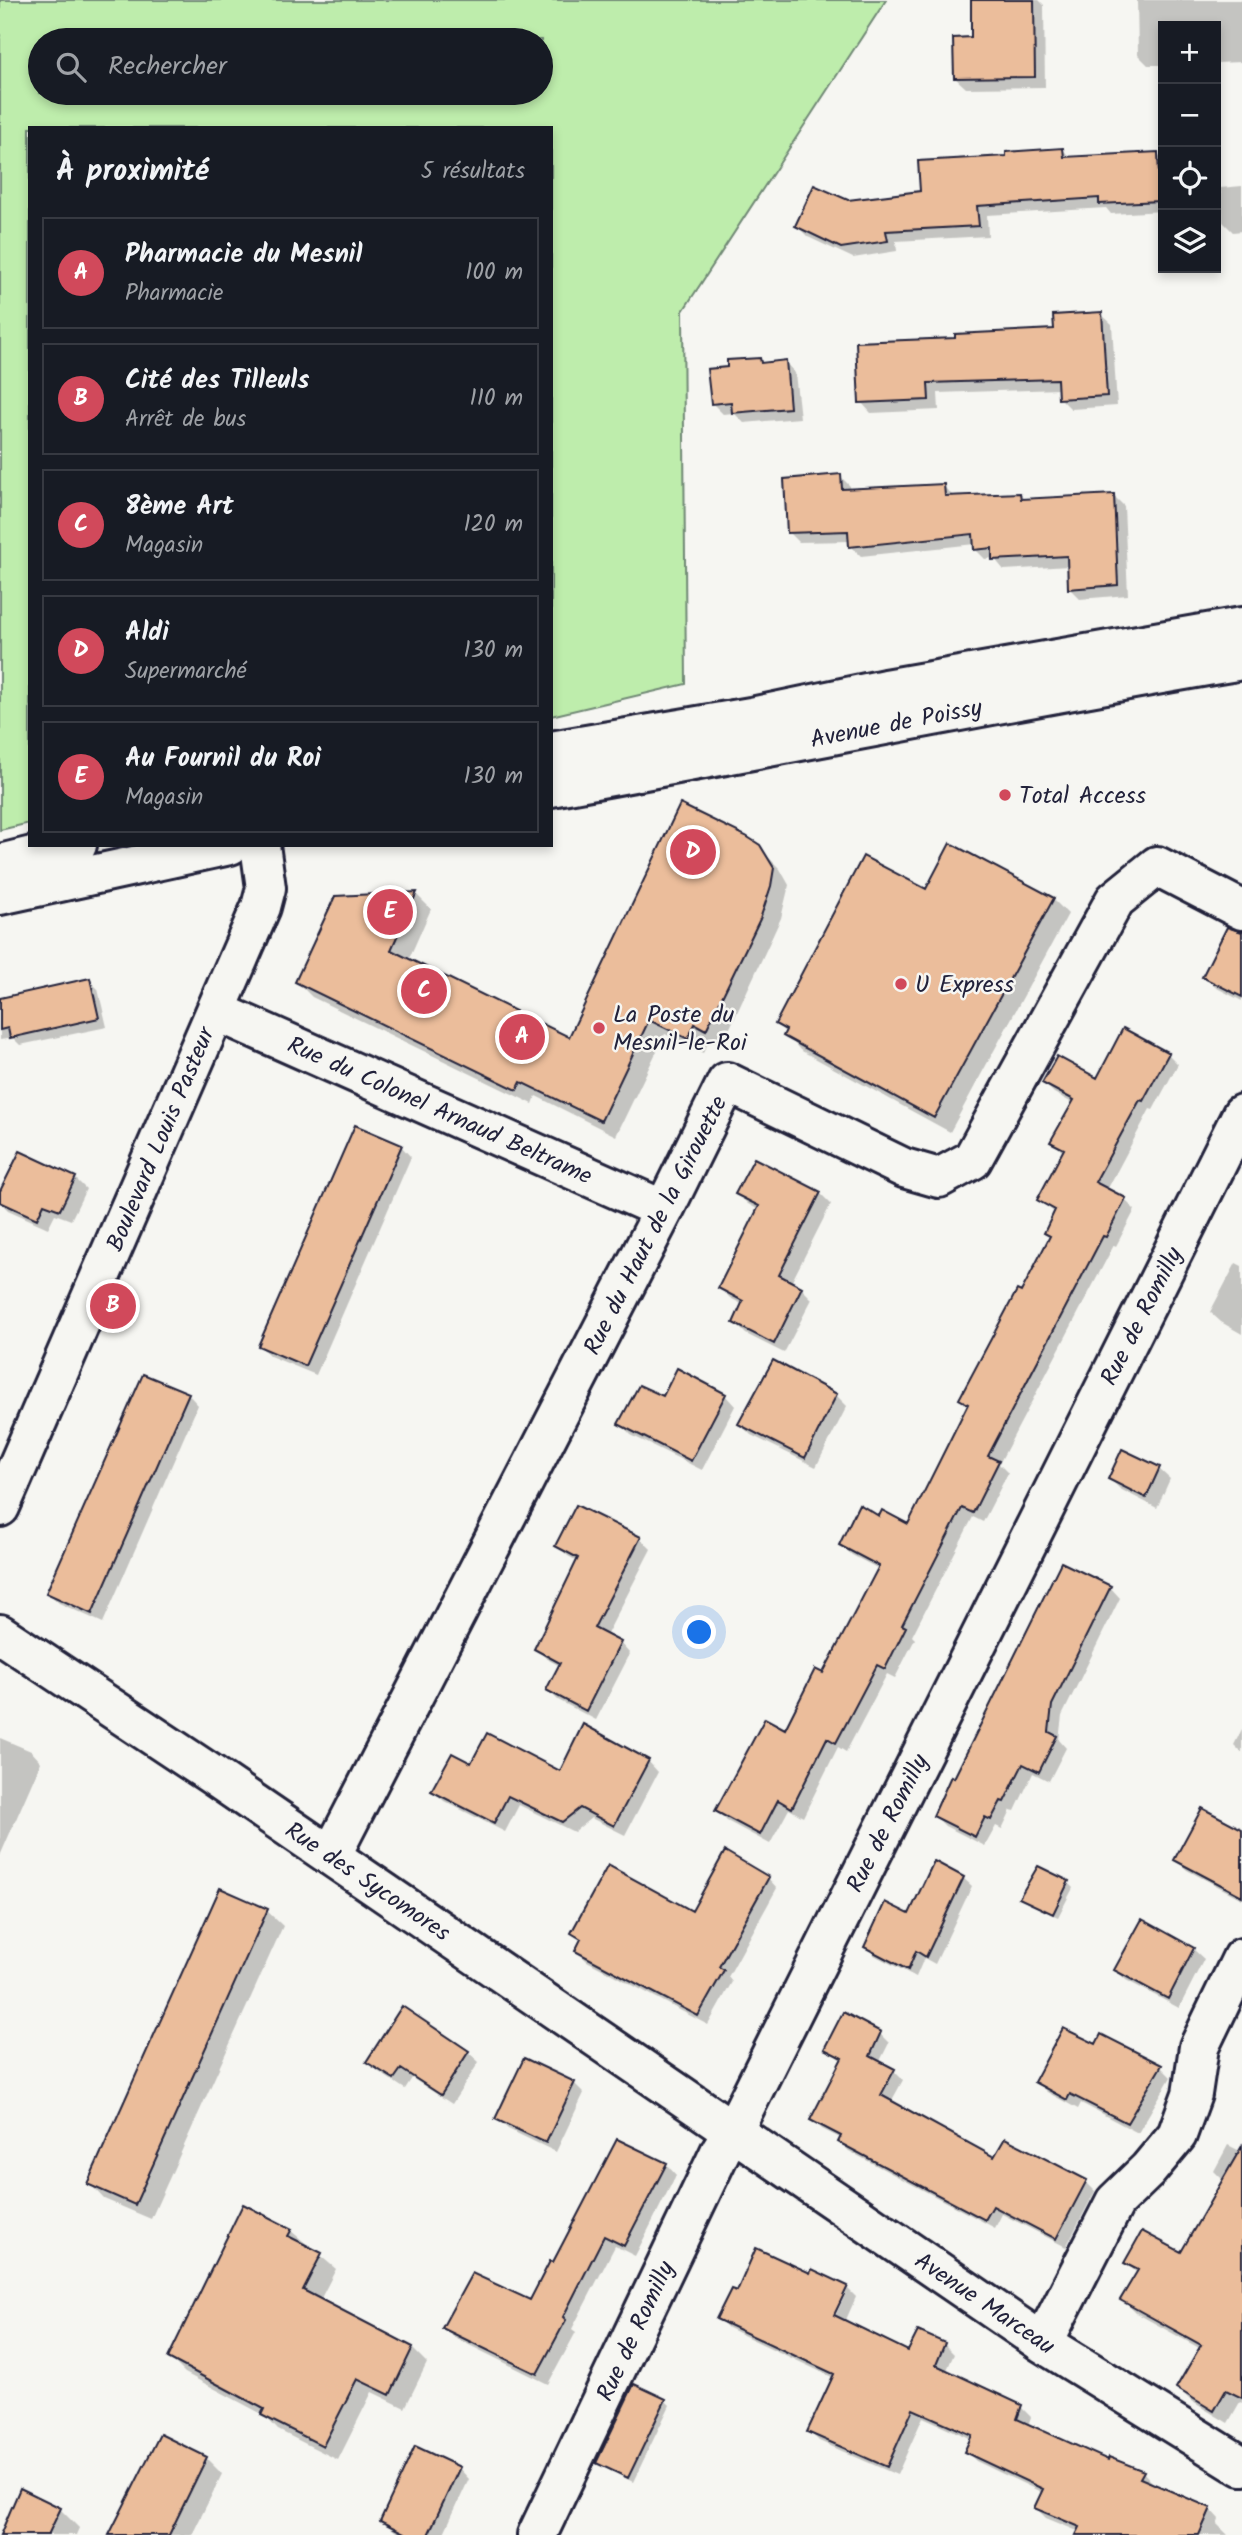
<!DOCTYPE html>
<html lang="fr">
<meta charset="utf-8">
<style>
:root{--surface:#171b24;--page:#242831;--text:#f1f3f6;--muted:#9ea1a6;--line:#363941;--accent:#d1495b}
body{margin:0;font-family:Kalam,sans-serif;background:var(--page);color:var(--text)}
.controls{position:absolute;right:21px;top:21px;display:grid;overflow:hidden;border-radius:0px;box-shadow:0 4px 10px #0003}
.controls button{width:63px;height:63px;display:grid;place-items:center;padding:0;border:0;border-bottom:2px solid var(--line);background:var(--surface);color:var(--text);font:35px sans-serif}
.you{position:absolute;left:700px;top:1633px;width:24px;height:24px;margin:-18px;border:5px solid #fff;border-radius:50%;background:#1a73e8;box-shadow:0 0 0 10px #1a73e833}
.badge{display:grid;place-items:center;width:46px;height:46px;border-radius:50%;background:var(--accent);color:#fff;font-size:23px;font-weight:700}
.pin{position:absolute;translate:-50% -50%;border:4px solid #fff;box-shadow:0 2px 7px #0006}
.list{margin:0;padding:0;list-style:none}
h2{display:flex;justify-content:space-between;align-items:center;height:91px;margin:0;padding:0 28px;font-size:30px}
h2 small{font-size:23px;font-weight:400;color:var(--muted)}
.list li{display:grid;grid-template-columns:46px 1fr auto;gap:21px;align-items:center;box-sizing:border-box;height:112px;margin:0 14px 14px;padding:0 14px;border:2px solid var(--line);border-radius:0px}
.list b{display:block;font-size:26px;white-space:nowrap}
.list p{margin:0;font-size:23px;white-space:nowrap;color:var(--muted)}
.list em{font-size:23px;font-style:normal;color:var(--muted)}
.icon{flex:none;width:38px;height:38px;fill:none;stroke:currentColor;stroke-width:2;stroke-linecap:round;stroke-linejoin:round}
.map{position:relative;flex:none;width:1242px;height:2535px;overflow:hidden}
.search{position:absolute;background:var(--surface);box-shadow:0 4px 10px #0003;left:28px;top:28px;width:525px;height:77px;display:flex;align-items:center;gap:18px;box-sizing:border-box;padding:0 24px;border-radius:38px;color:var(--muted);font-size:26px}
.panel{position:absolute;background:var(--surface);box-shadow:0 4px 10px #0003;left:28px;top:126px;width:525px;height:721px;border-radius:0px}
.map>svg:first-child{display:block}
.green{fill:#beedac;stroke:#708874;stroke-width:2;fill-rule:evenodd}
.shadow{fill:#0003}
.building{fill:#ebbd9b;stroke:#22223b;stroke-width:2}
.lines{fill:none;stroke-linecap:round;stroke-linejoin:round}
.street-casing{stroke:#22223b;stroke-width:44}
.primary-casing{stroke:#22223b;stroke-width:44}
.street{stroke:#f6f6f2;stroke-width:38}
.primary{stroke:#f6f6f2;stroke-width:38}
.poi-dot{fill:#d1495b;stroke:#f6f6f2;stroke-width:2.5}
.labels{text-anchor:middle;stroke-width:5;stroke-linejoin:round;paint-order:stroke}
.street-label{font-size:24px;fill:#22223b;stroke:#f6f6f2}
.poi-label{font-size:24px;fill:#22223b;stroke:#f6f6f2;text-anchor:start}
</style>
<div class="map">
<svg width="1242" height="2535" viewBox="0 0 1242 2535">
<rect width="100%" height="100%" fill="#f6f6f2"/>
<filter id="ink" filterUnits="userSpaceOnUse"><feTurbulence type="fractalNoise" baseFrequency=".0143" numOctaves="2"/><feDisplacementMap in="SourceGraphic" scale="14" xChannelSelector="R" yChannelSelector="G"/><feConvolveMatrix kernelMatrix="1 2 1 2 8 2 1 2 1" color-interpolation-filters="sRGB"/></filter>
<g filter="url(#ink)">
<path class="green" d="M0 0H886L683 311 686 684 551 716V128H30V823L0 830ZM40 40H541V93H40Z"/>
<path class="shadow" d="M972 0H1039L1044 5 1045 87 966 88 955 78 973 39Z
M1137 0H1242V62L1216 63V26H1163V65H1148L1138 55Z
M1063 150 1071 158 1158 154 1163 159V211L1111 214 1106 208 987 215 988 236 896 241 897 251 853 258 808 237 797 226 848 202 922 193 1008 158Z
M1242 186V231L1233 232 1223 222 1220 188Z
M1101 314 1112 324 1117 406 1071 409 1060 398V389L938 393 939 410 871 413 861 402 957 340 1056 331Z
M759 359 764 365 785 362 795 373 800 418 744 423 734 413 723 414 712 403 728 368Z
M840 476 850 486V490L943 486 953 496 1020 495 1025 500 1114 496 1124 506 1128 595 1080 599 1070 589 1069 566 1004 570 994 558 985 559 975 549V544L861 556 851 546V541L799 542 789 532Z
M764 853 780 869 789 885 781 918 722 1045 710 1039 703 1053 665 1034 616 1136 536 1096 533 1104 312 997 297 982 337 898 416 894 431 909 408 961 570 1039Z
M927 891 1053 899 1068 914 950 1132 800 1050 778 1024Z
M1242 936V1001L1215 987 1204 976Z
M89 980 98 989 107 1027 20 1045 13 1038 0 1040V999Z
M1168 1054 1178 1064 1153 1110 1150 1109 1107 1190 1125 1200 1135 1210 1116 1246 1114 1245 999 1464 1008 1473 983 1522 973 1517 912 1636 915 1639 895 1678 887 1674 846 1752 838 1747 803 1817 789 1809 770 1844 727 1821 717 1811 786 1732 823 1676 879 1569 852 1555 841 1545 880 1518 909 1526 969 1406 961 1398 1051 1238 1046 1233 1055 1213 1039 1200 1063 1152 1053 1142 1074 1104 1054 1093 1044 1083 1098 1080Z
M401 1146 411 1157 316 1375 270 1356 260 1346Z
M75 1178 86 1189 71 1220 55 1214 48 1228 8 1210 0 1202V1195Z
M820 1193 831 1204 791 1283 801 1288 812 1299 784 1353 746 1334 735 1323 744 1305 730 1298 720 1287 759 1210 748 1204 738 1194Z
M1236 1263 1242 1266V1334L1221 1322 1210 1312Z
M773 1362 836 1395 847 1406 816 1467 751 1435 740 1424Z
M188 1394 198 1405 103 1623 59 1603 48 1593Z
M725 1395 735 1406 702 1470 631 1435 621 1424 664 1398Z
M1123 1451 1159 1469 1170 1479 1157 1508 1120 1489 1110 1479Z
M577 1507 640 1538 651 1549 606 1636 620 1643 630 1654 596 1720 558 1700 548 1690 560 1666 547 1659 536 1649 579 1562 568 1556 558 1546Z
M1110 1587 1120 1598 1062 1716 1059 1740 1066 1748 1049 1781 1033 1773 1015 1811 1011 1810 1002 1829 996 1826 985 1846 945 1826 935 1816 955 1780Z
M1242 1729V1753L1234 1745Z
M0 1738 31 1751 41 1762 0 1856Z
M648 1761 658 1772 625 1835 591 1818 574 1832 519 1805 505 1832 444 1801 433 1791 472 1765 561 1773Z
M1242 1831V1899L1187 1870 1176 1860Z
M768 1878 777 1888 728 1977 732 1982 708 2025 587 1961 577 1951 582 1941 573 1932 692 1914Z
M963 1878 972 1886 935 1964 924 1958 916 1977 874 1955 866 1946Z
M1068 1883 1073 1888 1058 1917 1026 1902 1022 1898Z
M267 1911 283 1926 151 2219 104 2199 89 2183Z
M1193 1949 1204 1959 1179 2008 1126 1980 1116 1970Z
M844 2015 880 2034 889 2043 879 2063 894 2071 903 2080 891 2102 995 2159 1005 2140 1086 2182 1095 2191 1066 2247 1002 2214 995 2228 849 2151 840 2142 842 2139 822 2129 813 2120 842 2061 826 2048Z
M1096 2047 1161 2067 1171 2077 1138 2133 1081 2103 1078 2109 1047 2092 1037 2082Z
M468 2052 479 2062 452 2104 412 2078 405 2089 379 2072 368 2062Z
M574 2083 584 2093 556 2152 508 2129 497 2119Z
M1228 2145 1242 2152V2403L1240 2402 1228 2423 1191 2401 1178 2388 1201 2349 1136 2313 1123 2300 1138 2274 1126 2263 1182 2254 1224 2181 1214 2171Z
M666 2164 676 2175 635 2256 615 2246 572 2329 576 2332 548 2384 455 2338 444 2328 531 2303 554 2264Z
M290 2230 336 2269 320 2300 412 2348 427 2363 405 2408 372 2392 338 2460 278 2430 264 2415 185 2373 170 2358Z
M811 2275 848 2288H844L829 2322 832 2323 848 2289 856 2297 845 2322 909 2354 944 2344 954 2354 946 2372 1021 2407 1031 2417 1028 2425 1109 2462 1143 2472 1152 2482 1151 2484 1210 2509 1219 2519 1217 2524 1228 2535H1081L1080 2532 1046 2518 1036 2508 1043 2493 976 2461 966 2451 972 2439 923 2417 897 2475 819 2441 809 2431 834 2378 728 2328 719 2319 738 2293Z
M665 2400 670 2405 633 2482 603 2467 598 2462Z
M206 2458 222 2474 192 2535H112Z
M459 2468 469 2479 443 2535H400L382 2521Z
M60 2509 79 2528 76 2535H0Z"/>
<path class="building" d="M971 0H1034L1035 77 954 78 953 38 971 37Z
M1063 148 1064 157 1158 152 1160 201 1099 204V198L977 206 979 226 886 231 888 241 841 248 795 226 814 185 848 200 920 191 918 161 1006 156V152Z
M1102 312 1107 396 1058 399 1057 379 928 383 929 400 859 403 856 342 955 338V334L1054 329 1053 315Z
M760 358 761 363 786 360 790 408 732 413 731 402 711 404 707 369 727 367V360Z
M841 474 842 489 944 484 945 496 1020 493 1021 499 1114 494 1118 585 1068 589 1067 556 992 560V548L974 550 973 534 849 547 848 531 787 533 784 479Z
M680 804 746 836 760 845 774 868 771 886 760 919 706 1030 695 1024 688 1039 649 1020 601 1121 521 1082 517 1090 295 982 335 896 417 892 391 950 569 1037Z
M950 843 1054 898 934 1118 783 1036 786 1030 775 1024 863 856 926 889Z
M1227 927 1242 932V997L1202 977Z
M90 978 99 1018 10 1038 8 1028 0 1030V998Z
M1123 1028 1169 1053 1143 1101 1140 1100 1095 1182 1126 1198 1106 1237 1103 1236 988 1456 999 1461 973 1513 962 1508 902 1625 906 1627 885 1669 877 1665 836 1743 827 1738 792 1808 778 1800 760 1835 715 1811 765 1718 785 1729 815 1669 823 1673 879 1566 839 1545 859 1504 879 1516 882 1510 908 1524 968 1404 959 1399 1017 1290 1021 1292 1050 1236 1044 1233 1055 1210 1037 1200 1064 1149 1050 1142 1074 1100 1042 1083 1057 1056 1097 1078Z
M355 1125 402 1145 305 1366 258 1346Z
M20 1151 76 1177 60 1210 44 1204 37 1219 0 1202V1191Z
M754 1158 821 1192 779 1275 802 1287 774 1344 733 1323 743 1301 718 1288 759 1206 735 1194Z
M773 1360 837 1394 805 1458 738 1424Z
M677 1368 726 1394 691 1461 618 1424 639 1385 663 1396Z
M143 1374 189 1393 92 1614 46 1593Z
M1122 1449 1160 1467 1146 1498 1108 1479Z
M576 1505 641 1537 594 1628 621 1642 586 1711 546 1690 560 1663 534 1649 578 1558 555 1546Z
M1061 1562 1111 1586 1052 1705 1049 1732 1057 1736 1039 1772 1023 1764 1004 1802 1001 1801 991 1820 985 1817 975 1837 933 1816 951 1776 954 1778Z
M583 1724 649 1760 614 1826 580 1808 562 1822 508 1796 494 1823 431 1791 452 1753 471 1763 487 1733 560 1771Z
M1202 1808 1242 1829V1896L1174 1860Z
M725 1851 769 1877 719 1967 724 1970 698 2016 575 1951 581 1939 571 1933 608 1865 692 1911Z
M934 1861 964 1877 926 1957 916 1951 908 1970 864 1947 885 1902 909 1914Z
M1038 1866 1069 1881 1053 1914 1019 1898Z
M220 1888 268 1909 135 2205 87 2184Z
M1142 1919 1194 1948 1168 1999 1114 1970Z
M402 2006 469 2051 441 2095 401 2069 394 2079 366 2062Z
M843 2012 881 2032 870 2056 895 2069 881 2095 994 2157 1005 2138 1087 2180 1056 2239 993 2206 985 2220 838 2142 841 2136 810 2120 842 2058 824 2049Z
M1063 2028 1096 2044 1101 2034 1162 2065 1127 2123 1070 2094 1067 2100 1034 2082Z
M524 2058 575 2082 546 2143 495 2119Z
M617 2139 667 2163 624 2246 604 2236 563 2317 566 2320 537 2374 442 2328 472 2273 530 2300 550 2261 553 2262Z
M1242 2146V2398L1226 2390 1214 2411 1176 2388 1201 2345 1120 2300 1138 2270 1124 2263 1142 2231 1181 2252Z
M243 2204 292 2229 288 2236 322 2253 303 2290 413 2347 390 2395 357 2379 323 2446 261 2415 264 2409 168 2358Z
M756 2248 810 2273 812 2269 848 2286 834 2315 908 2351 918 2331 945 2343 936 2365 1022 2405 1017 2419 1108 2460 1109 2457 1144 2471 1140 2478 1211 2508 1199 2535H1076L1080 2527 1034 2508 1043 2489 964 2452 972 2435 913 2409 887 2467 807 2432 834 2374 716 2319 731 2289 737 2291Z
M634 2384 666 2399 628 2478 596 2463Z
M160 2434 207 2457 169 2535H109Z
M415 2446 460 2467 428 2535H408L380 2521Z
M20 2488 61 2508 48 2535H0Z"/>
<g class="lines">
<defs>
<path id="street" d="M216 1011 664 1210
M0 1507 261 907 266 888 260 845
M0 1634 211 1774 1043 2343 1242 2466
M331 1856 664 1210 727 1082 904 1168 939 1178 972 1160 1115 900 1157 866 1242 910
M1043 2343 1115 2202 1148 2170 1177 2135 1192 2094 1199 2047 1242 1958
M537 2535 721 2150 733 2131 1242 1114"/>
<path id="primary" d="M551 751 751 717 885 689 1242 627
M551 787C782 746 1011 699 1242 660
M0 864 77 845
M0 895 230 845"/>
</defs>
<use href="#street" class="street-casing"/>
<use href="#primary" class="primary-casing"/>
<use href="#street" class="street"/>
<use href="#primary" class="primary"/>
</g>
</g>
<g class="poi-dot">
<circle cx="1005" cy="795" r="7"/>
<circle cx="901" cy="984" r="7"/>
<circle cx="599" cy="1028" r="7"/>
</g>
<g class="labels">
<g class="street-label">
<text transform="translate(896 723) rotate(-11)" y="8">Avenue de Poissy</text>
<text transform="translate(440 1110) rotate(24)" y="8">Rue du Colonel Arnaud Beltrame</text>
<text transform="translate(160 1139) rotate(-67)" y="8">Boulevard Louis Pasteur</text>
<text transform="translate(655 1225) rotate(-63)" y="8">Rue du Haut de la Girouette</text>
<text transform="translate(1141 1316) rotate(-63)" y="8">Rue de Romilly</text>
<text transform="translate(887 1823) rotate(-63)" y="8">Rue de Romilly</text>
<text transform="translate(368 1881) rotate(34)" y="8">Rue des Sycomores</text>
<text transform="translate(985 2303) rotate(34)" y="8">Avenue Marceau</text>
<text transform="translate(635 2331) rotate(-65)" y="8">Rue de Romilly</text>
</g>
<g class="poi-label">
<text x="1019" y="803">Total Access</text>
<text x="915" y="992">U Express</text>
<text x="613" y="1022">La Poste du<tspan x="613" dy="28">Mesnil-le-Roi</tspan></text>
</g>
</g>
</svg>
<div class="controls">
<button>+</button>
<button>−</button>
<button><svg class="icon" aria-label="locate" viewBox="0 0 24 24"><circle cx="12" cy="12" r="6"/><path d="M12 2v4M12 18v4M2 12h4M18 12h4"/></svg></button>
<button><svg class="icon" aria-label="layers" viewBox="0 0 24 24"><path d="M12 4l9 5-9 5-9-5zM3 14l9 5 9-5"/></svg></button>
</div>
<div class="you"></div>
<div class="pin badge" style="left:522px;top:1037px">A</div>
<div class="pin badge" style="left:113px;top:1306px">B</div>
<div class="pin badge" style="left:424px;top:991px">C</div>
<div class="pin badge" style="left:693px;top:852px">D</div>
<div class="pin badge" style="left:390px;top:912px">E</div>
<div class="search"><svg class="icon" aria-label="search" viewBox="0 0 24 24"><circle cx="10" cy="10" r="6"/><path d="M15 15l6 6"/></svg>Rechercher</div>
<section class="panel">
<h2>À proximité<small>5 résultats</small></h2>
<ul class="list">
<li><span class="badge">A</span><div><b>Pharmacie du Mesnil</b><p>Pharmacie</p></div><em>100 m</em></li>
<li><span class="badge">B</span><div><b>Cité des Tilleuls</b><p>Arrêt de bus</p></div><em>110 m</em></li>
<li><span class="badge">C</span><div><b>8ème Art</b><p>Magasin</p></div><em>120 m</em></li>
<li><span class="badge">D</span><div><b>Aldi</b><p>Supermarché</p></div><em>130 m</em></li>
<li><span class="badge">E</span><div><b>Au Fournil du Roi</b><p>Magasin</p></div><em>130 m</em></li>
</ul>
</section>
</div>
